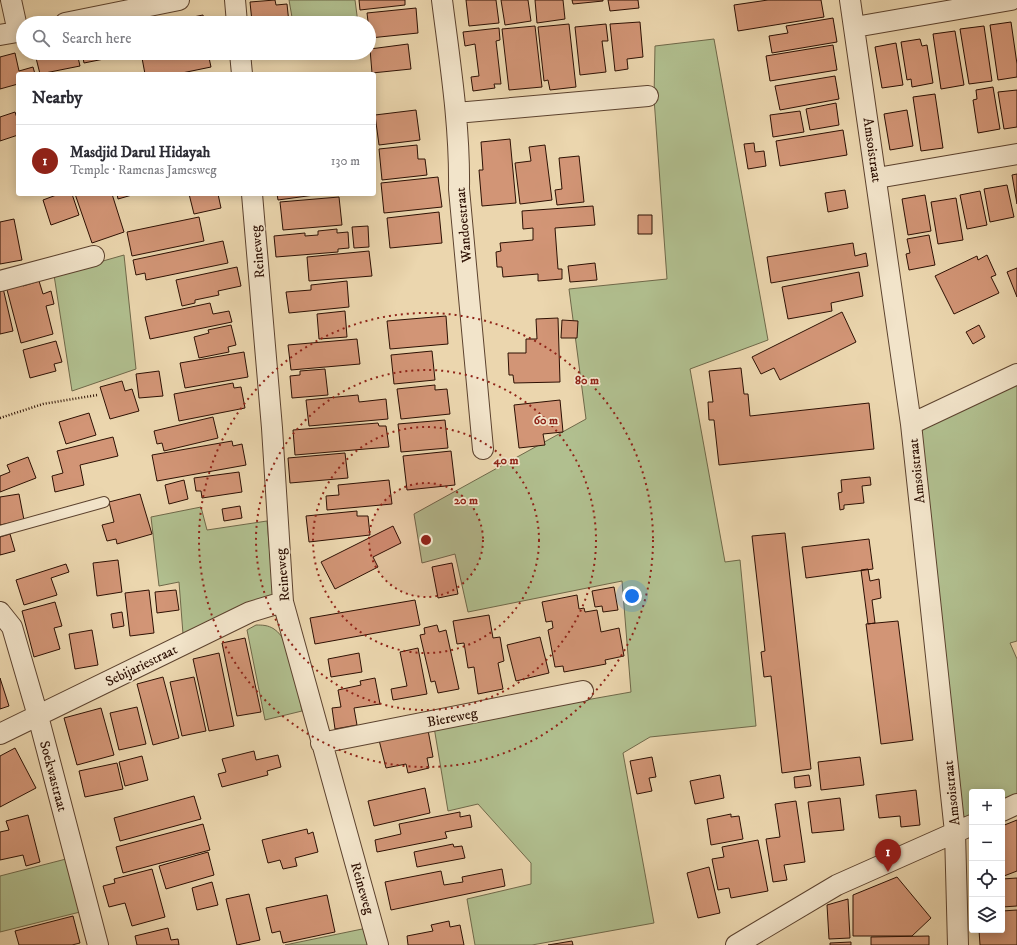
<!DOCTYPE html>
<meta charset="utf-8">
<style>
:root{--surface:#fff;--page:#f7f7f7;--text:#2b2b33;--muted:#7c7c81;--line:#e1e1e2;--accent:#8f2418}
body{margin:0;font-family:"IM FELL DW Pica",serif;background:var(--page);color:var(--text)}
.controls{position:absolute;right:12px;bottom:12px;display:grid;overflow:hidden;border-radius:4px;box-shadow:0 2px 10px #0003}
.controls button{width:36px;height:36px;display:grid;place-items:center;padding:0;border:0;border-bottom:1px solid var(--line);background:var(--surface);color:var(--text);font:20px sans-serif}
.you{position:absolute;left:632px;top:596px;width:14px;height:14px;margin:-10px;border:3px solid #fff;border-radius:50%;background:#1a73e8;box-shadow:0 0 0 6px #1a73e833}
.badge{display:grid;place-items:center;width:26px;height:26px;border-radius:50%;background:var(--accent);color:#fff;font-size:13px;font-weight:700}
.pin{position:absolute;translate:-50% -33px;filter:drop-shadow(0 1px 2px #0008)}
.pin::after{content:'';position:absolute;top:21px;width:14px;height:12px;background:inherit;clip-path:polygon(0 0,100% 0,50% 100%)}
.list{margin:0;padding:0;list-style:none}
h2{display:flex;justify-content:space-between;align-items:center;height:52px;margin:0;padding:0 16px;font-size:17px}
h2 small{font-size:13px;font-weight:400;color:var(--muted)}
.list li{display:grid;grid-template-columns:26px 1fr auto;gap:12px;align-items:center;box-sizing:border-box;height:72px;padding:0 16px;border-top:1px solid var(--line)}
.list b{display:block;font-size:15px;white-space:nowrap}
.list p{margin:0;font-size:13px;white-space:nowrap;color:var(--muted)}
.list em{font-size:13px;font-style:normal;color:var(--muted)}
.icon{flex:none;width:22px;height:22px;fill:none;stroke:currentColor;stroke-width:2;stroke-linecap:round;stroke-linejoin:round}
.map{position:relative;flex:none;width:1017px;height:945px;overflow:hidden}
.search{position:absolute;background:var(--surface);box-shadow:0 2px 10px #0003;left:16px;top:16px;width:360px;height:44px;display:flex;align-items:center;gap:10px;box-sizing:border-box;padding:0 14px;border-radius:22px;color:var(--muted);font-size:15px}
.panel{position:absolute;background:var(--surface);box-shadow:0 2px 10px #0003;left:16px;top:72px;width:360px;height:124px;border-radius:4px}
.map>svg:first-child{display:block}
.green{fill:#b1bf8f;stroke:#6f6849}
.building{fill:#d29576;stroke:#2d1003}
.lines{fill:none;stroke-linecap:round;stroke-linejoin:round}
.service-casing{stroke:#5c422e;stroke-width:12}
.minor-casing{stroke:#5c422e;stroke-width:22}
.path{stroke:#2d1003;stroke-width:2.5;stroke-dasharray:1 2;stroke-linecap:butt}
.service{stroke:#f2e4ca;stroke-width:10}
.minor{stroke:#f2e4ca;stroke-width:20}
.ring{fill:none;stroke:#8f2418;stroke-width:2;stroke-dasharray:2 4}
.labels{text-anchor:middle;stroke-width:3.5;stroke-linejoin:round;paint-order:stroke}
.street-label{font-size:14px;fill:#2d1003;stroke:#f2e4ca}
.centre{fill:#8f2418;stroke:#f2e4ca;stroke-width:2}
.ring-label{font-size:12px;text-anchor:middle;font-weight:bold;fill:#8f2418;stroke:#f2e4ca;stroke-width:3.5;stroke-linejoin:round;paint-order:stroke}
</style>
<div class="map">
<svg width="1017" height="945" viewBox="0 0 1017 945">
<rect width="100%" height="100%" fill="#ebd6ae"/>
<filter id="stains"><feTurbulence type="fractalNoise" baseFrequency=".005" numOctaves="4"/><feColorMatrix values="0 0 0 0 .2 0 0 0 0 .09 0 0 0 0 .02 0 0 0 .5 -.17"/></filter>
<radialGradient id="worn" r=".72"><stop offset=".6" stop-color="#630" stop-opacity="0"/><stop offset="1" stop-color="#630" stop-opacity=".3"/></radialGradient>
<path class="green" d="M289 0H355L358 23H293Z
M714 39 768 340 690 369 725 562 740 560 756 726 650 737 623 753 654 923 532 945H475L467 899 531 884V863L478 804 448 811 434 727 631 692 622 581 468 612 455 554 422 563 414 514 586 419 569 289 667 279 654 98 655 46Z
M124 255 136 369 72 391 54 275Z
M1017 383V641L1010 643 1017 659V798L1002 805V792H972V818L962 816 919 441 922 425Z
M201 507 207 530 267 521 274 600 183 634 179 582 159 586 151 517Z
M256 625C262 625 268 625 274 629 293 641 297 689 302 711L265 720 247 630Z
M66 859 80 912 0 932V876Z
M367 928 371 945H285Z"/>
<path class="building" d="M275 0 276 5 287 4 289 23 252 22 250 2Z
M359 0H405V5L360 10Z
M466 0H496L499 23 469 26Z
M501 0H528L531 21 505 25Z
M535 0H563L565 19 537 23Z
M572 0H603V1L573 4Z
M608 0H638L639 8 610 11Z
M768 0H821L824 17 738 31 734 5Z
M416 8 418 33 370 38 367 13Z
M203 15 205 23H164Z
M833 18 837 42 772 53 769 36 788 33 786 26Z
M640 22 643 57 627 59 628 69 615 71 610 24Z
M1011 22 1017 64V77L998 80 990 25Z
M569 24 576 87 550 90 548 80 544 81 538 27Z
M606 24 608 41H602L606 72 580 75 575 27Z
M535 26 542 87 509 90 502 29Z
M984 26 992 81 969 84 960 29Z
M499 28 500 40 496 41 501 84H494L495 88 473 91 471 77 479 76 475 44 465 46 463 32Z
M955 31 964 85 941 89 933 34Z
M920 39 922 46 927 45 933 83 912 87 911 79 907 80 901 42Z
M896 43 903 85 882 88 875 47Z
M408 44 411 69 372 73 370 49Z
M833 45 837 70 770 81 766 56Z
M15 53 19 71 33 67 35 74H18V84L0 89V57Z
M40 53H77L80 66 40 74 35 54Z
M82 53H103L104 59 84 63Z
M168 53H208L211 67 177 74H145L142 58Z
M258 53H320V54L258 59Z
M835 76 839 99 780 110 775 86Z
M993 87 1000 129 978 133 973 100 977 99 976 90Z
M1017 90V127L1004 129 998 92Z
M935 94 943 148 921 151 913 97Z
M836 103 839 125 810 130 806 109Z
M416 110 420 140 379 145 375 115Z
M907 110 913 146 890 150 884 114Z
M800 111 804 132 773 137 770 115Z
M15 112 18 121V135L0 141V117Z
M843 130 847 155 780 166 776 141Z
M510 139 516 203 482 206 479 170H483L481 142Z
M754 143 755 152 764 151 766 166 748 169 744 144Z
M417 145 418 159H425L427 175 382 180 379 149Z
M545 145 552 200 520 204 515 163 531 161 529 147Z
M579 156 584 202 557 205 555 190 562 189 559 158Z
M1017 174V204L1012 175Z
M438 177 442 207 384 213 381 183Z
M1007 185 1014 217 990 222 984 189Z
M845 190 848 208 828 212 825 193Z
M980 191 987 225 967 229 960 195Z
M59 194H72L79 215 51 225 43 200Z
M75 194H112L124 232 92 243Z
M117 194H132V195L118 199Z
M189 194H218L221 208 194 214Z
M277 194H322L278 200Z
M925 195 931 231 908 235 902 199Z
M339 197 342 225 283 230 280 202Z
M956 198 963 240 938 244 931 202Z
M593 206 595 225 555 228 558 269H562V279L538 281V274L503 277 502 267H497L496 252 501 251 500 243 533 240V228L523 229 522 211Z
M439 212 442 243 390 248 387 218Z
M638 215H652V234H638Z
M199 217 204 241 132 256 127 232Z
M14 219 22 260 0 264V222Z
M368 226 369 247 354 248 352 227Z
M337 229V233L348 232 349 248 338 249V252L276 257 274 236 305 233V236L318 235V231Z
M929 235 935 265 909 270 906 254 910 253 907 239Z
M223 241 228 263 146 280 145 273 136 275 133 260Z
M853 243 855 256 866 253 868 266 771 283 767 257Z
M369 251 372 276 309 281 307 257Z
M987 255 996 275 991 277 999 293 954 314 935 276 977 256 978 260Z
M595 263 597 280 570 282 568 266Z
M237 267 241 286 218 291 219 295 195 300V303L182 306 176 280Z
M1017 268V297L1007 272Z
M859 272 863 296 831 303 832 311 788 319 782 287Z
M39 281 43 294 51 291 54 304 46 306 53 334 21 343 6 286 21 282 23 286Z
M347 281 349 307 289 313 286 292 311 290V285Z
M3 288 13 331 0 334V289Z
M210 303 213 314 229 311 232 322 150 339 145 317Z
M345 311 347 337 319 339 317 314Z
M842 312 856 342 780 380 774 368 761 374 752 357Z
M446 316 448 344 390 349 387 321Z
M558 318 560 382 514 383 513 375H509L508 353H526V339H537L536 319Z
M562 320 578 321 577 338H561Z
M231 325 236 345 228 347 229 352 199 358 194 337 209 333 208 330Z
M979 325 985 337 973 344 966 332Z
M357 339 360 364 291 370 288 345Z
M56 341 62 362 54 364 56 371 30 378 23 350Z
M432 351 435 380 394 384 391 355Z
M244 352 248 377 185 388 180 363Z
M741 368 744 394H748L750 416 869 403 874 449 719 465 714 420H709L708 402H713L709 371Z
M325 369 328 395 292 398 290 376 300 375V371Z
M159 371 163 396 139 398 136 374Z
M122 381 125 391 132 389 139 411 110 419 100 387Z
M233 383 234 388 241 387 245 408 179 421 174 394Z
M435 385V390L447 389 450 414 401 419 397 389Z
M358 395 359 402 386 399 388 419 309 426 306 400Z
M560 400 563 432 543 434 545 445 519 448 514 405Z
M89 413 96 435 66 444 59 422Z
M213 417 218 438 164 451 162 443 157 444 154 431Z
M445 420 448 448 401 452 398 424Z
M378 423 379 426H386L389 447 295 455 293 430Z
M113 437 118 456 80 465 84 485 55 492 52 476 63 473 57 451Z
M232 441 233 446 242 444 246 465 157 481 152 455Z
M451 451 455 485 407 490 403 456Z
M345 453 348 478 290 483 288 458Z
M28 457 36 478 0 492V476L10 472 7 465Z
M239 472 242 492 202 498 201 491H196L194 478Z
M870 477 871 485 862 486 864 503 844 505V509L840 510 838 493 842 492 841 480Z
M184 480 188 499 169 504 165 485Z
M389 480 392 504 327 510 326 496 339 495 338 485Z
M19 494 24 520 0 525V497Z
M140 494 152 534 117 544 116 539 107 541 102 525 114 522 109 502Z
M240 506 242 518 224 521 222 509Z
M357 511V516H368L370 535 309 542 306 516Z
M393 526 401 543 373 557 378 567 335 589 321 562Z
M785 533 811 769 782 773 771 676 764 677 761 652 765 651 752 536Z
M10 534 15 551 0 555V537Z
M869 539 873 569 806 578 802 547Z
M118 560 122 592 97 596 93 563Z
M452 563 458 594 438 598 432 567Z
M66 564 69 572 51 578 57 595 24 605 16 580Z
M868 569 870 581 879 579 881 598 872 600 875 623 868 624 861 570Z
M614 587 618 610 603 612 602 606 595 607 592 591Z
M149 590 154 633 130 636 125 593Z
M176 590 179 610 157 613 155 592Z
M577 595 579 609 584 608 585 612 597 610 601 632 619 628 624 656 605 660 606 664 564 672 563 666 555 667 548 630 553 628 552 621 546 622 542 602Z
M415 600 420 625 315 644 310 618Z
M55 602 62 626 54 628 60 649 34 657 22 611Z
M122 612 124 626 113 628 111 614Z
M489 615 493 638 500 637 504 661 498 663 503 689 478 694 474 667 468 668 464 643 457 644 453 621Z
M898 621 913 740 881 744 866 624Z
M437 625 439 632 446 630 459 689 438 693 435 681 431 682 420 635 425 634 424 628Z
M92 630 98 665 75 669 69 634Z
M540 637 549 673 516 681 507 645Z
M245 638 261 712 237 716 222 643Z
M418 648 427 694 393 700 391 689 407 686 400 652Z
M219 653 234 726 209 731 193 659Z
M359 653 362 672 331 677 328 659Z
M163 677 179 738 153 745 137 684Z
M194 677 206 731 182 736 170 682Z
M0 678 9 706 0 709Z
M375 678 380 704 354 708 357 725 335 729 332 708 341 707 338 690 361 685 360 681Z
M137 707 146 744 119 750 110 713Z
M101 708 114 755 77 765 64 718Z
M428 730 433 757 427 758 429 768 408 773 406 764 386 768 379 740Z
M15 748 36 788 0 807V756Z
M254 751 256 760 278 755 281 767 267 771 268 775 222 787 218 774 226 772 222 759Z
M142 756 148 780 125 786 119 762Z
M652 757 656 777 649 778 652 791 637 794 630 761Z
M860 757 864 785 821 790 818 762Z
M117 763 123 789 85 797 79 771Z
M720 775 724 798 695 804 690 781Z
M809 775 811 786 795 788 794 777Z
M425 788 430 813 374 826 368 801Z
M916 790 920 825 901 827 900 816 879 818 876 795Z
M194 796 201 819 120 841 114 818Z
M840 798 844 830 812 833 808 802Z
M796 801 805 862 784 865 787 880 773 882 766 839 780 837 775 804Z
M460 812V817L470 815 472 827 445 832 447 838 377 852 375 840 401 834 399 824Z
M731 814V817L739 816 743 839 711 845 707 819Z
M28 815 40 862 26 866 23 855 0 860V832L9 830 6 821Z
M1017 820V871L1004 876 1002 873V826Z
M203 824 210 850 123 873 116 847Z
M307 829 308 834 313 832 318 852 295 858 297 866 283 869 280 860 268 863 262 840Z
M758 840 768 891 731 898 729 888 718 890 712 859 724 857 722 847Z
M453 844 454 847 462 846 465 858 417 867 414 852Z
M208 852 214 875 166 889 159 866Z
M709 867 720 913 698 918 687 873Z
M152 869 165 917 132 926 125 903 109 907 103 886 115 883 114 879Z
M502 869 505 886 391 910 385 882 441 871 444 885 463 882 462 877Z
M897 877 931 918 912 936H853V895Z
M1017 878V906L1002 907V879Z
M970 880H972V908H971Z
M212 882 218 905 197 910 192 888Z
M249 894 260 940 237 945 226 899Z
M327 895 335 932 283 943 280 931 272 933 266 908Z
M848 899 850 938 829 939 827 905Z
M1017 910V945H980L979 930H1002V911Z
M73 916 80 943 72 945H19L15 931Z
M449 921 450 927 460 925 464 945H408L407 936 433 931 431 925Z
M168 928 171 940 178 939 179 945H137L135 936Z
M929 936V945H871V937Z
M572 941 573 945H548Z
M851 942V945H830V943Z"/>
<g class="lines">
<defs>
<path id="service" d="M0 531 104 502"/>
<path id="minor" d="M11 0 18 32
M235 0 237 23
M442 0C450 63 460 125 459 189L483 449
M850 0 911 424 955 832 958 945
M65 23 179 0
M855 27 1011 0
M0 35 23 31
M240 53 242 74
M456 113 648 96
M877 178 1017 154
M252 194 272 428 283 602 378 945
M0 281 94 256
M911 424 1017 374
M0 612 12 627 38 716 98 945
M0 734 250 612 283 602
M321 743 583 691
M1002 811 1017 804
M736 945 837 885 972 825"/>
</defs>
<use href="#service" class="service-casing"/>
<use href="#minor" class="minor-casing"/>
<path class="path" d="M0 418 43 404 97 395"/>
<use href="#service" class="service"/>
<use href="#minor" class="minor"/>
</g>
<circle cx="426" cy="540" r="57" fill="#8f2418" fill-opacity=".12"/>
<g class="ring">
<circle cx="426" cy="540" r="57"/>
<circle cx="426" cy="540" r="113"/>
<circle cx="426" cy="540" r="170"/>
<circle cx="426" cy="540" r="227"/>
</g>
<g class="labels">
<g class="street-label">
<text transform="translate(873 150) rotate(82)" y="5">Amsoistraat</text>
<text transform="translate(463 225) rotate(-95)" y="5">Wandoestraat</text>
<text transform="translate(257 252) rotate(-95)" y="5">Reineweg</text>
<text transform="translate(916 471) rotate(-96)" y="5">Amsoistraat</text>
<text transform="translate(282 575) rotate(-95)" y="5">Reineweg</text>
<text transform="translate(141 665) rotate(-26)" y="5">Sebijariestraat</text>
<text transform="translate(452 717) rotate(-11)" y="5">Biereweg</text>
<text transform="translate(54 776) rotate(75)" y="5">Soekwastraat</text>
<text transform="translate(951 793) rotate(-96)" y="5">Amsoistraat</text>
<text transform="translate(363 888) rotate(74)" y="5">Reineweg</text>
</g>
</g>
<circle cx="426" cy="540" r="6" class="centre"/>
<g class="ring-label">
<text x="587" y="384">80 m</text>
<text x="546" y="424">60 m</text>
<text x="506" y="464">40 m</text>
<text x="466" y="504">20 m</text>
</g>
<rect width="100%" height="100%" filter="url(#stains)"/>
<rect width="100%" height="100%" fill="url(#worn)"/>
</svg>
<div class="controls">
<button>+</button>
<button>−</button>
<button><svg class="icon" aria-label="locate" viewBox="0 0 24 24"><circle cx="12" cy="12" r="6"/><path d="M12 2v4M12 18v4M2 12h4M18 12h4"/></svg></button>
<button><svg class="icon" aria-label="layers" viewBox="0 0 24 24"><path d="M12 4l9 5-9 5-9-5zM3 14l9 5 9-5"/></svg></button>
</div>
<div class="you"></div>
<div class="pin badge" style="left:888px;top:872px">1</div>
<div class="search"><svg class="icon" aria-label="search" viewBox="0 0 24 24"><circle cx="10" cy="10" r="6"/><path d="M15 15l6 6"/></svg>Search here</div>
<section class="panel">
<h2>Nearby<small></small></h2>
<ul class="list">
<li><span class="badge">1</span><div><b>Masdjid Darul Hidayah</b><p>Temple · Ramenas Jamesweg</p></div><em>130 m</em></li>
</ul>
</section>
</div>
